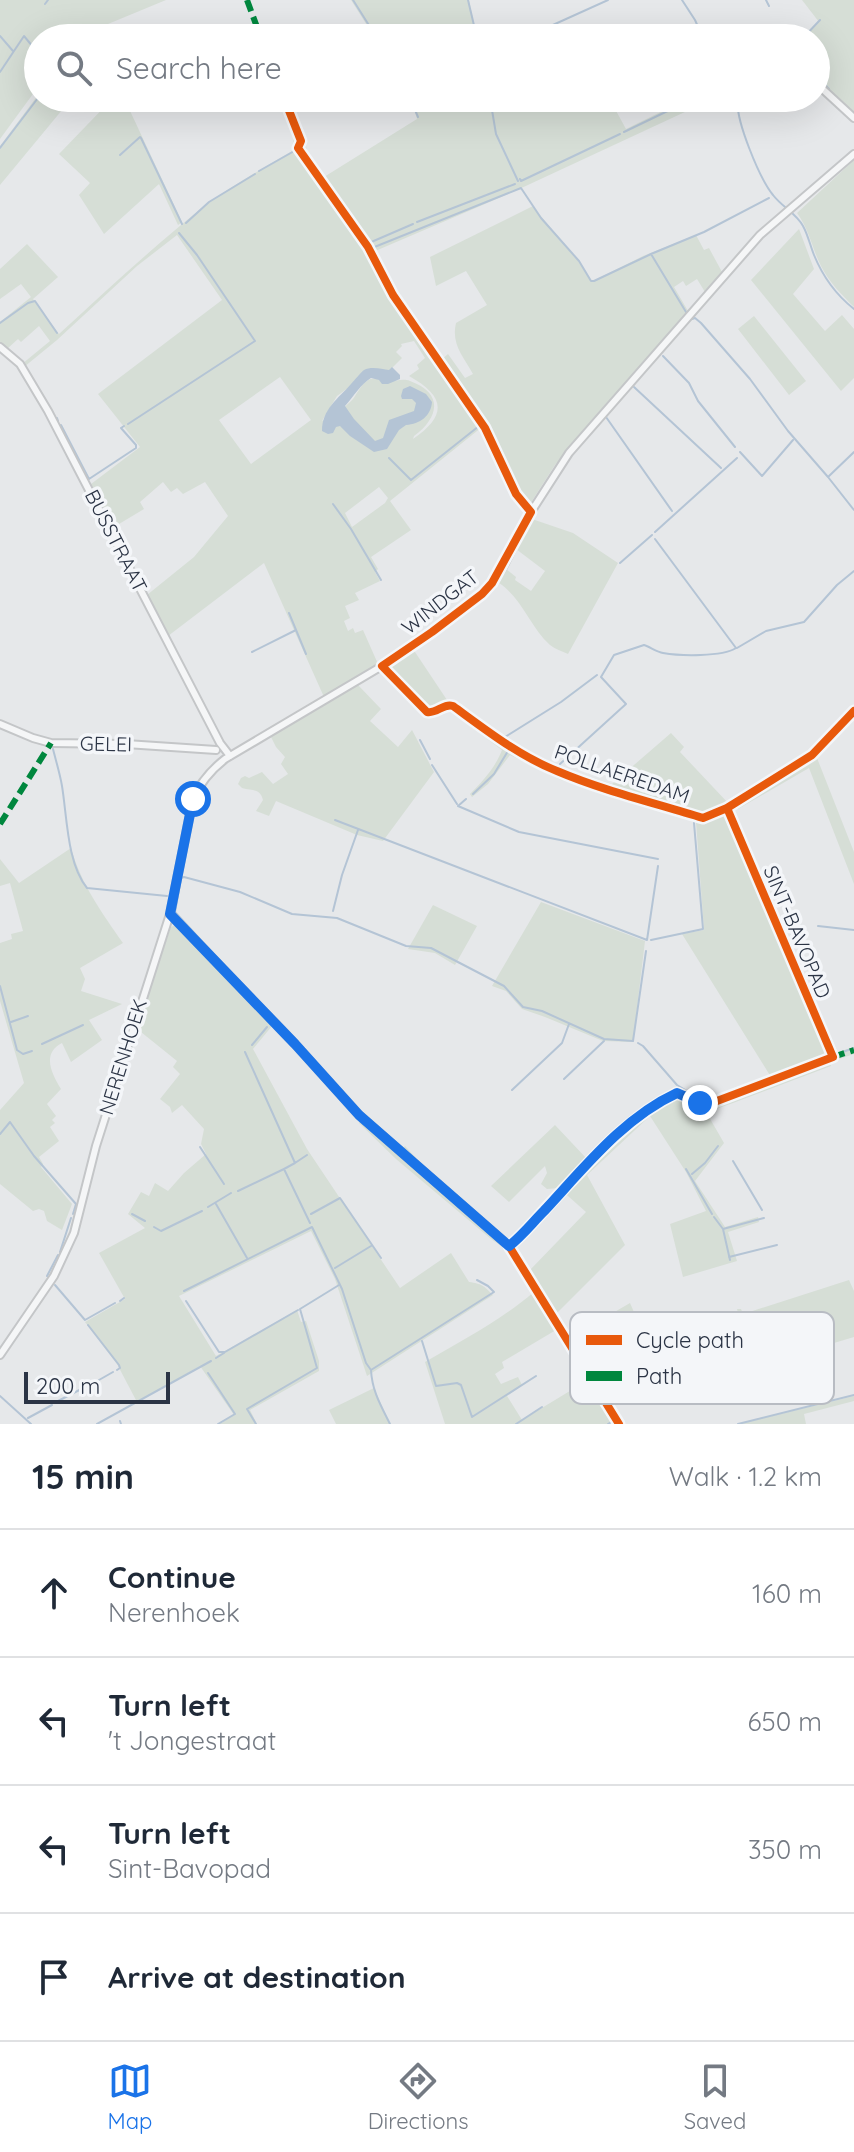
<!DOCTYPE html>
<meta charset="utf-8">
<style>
:root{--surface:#fff;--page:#f2f2f3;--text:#1f2937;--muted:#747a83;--line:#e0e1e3;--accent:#1a73e8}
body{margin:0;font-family:Quicksand,sans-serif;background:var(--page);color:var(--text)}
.scale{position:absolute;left:24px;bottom:20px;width:146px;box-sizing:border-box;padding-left:8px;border:4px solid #2b3445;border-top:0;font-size:22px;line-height:28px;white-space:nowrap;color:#2b3445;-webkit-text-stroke:6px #f4f6f9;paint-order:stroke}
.stop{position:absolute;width:24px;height:24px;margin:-18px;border:6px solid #1a73e8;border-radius:50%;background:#fff}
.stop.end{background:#1a73e8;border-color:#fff;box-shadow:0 2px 8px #0008}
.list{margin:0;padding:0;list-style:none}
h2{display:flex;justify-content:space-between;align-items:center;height:104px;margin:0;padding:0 32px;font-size:34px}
h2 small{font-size:26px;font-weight:400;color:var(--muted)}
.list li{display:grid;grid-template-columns:52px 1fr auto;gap:24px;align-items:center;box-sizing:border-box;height:128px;padding:0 32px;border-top:2px solid var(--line)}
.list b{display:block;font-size:30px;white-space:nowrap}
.list p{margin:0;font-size:26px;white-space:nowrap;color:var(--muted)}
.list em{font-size:26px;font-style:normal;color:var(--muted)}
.icon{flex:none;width:44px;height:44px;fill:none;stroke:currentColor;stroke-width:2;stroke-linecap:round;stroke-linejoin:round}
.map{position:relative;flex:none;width:854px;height:1424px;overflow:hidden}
.search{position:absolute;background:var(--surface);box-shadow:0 8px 32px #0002;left:24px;right:24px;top:24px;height:88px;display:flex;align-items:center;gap:20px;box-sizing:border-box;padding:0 28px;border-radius:44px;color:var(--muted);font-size:30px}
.sheet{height:616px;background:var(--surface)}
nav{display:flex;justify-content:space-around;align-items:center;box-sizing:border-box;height:112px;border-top:2px solid var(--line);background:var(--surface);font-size:22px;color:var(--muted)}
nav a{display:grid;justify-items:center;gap:4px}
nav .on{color:var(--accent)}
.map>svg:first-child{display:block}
.green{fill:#d6ded6;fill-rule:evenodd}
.water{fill:#b4c4d5}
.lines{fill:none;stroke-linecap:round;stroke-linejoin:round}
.stream{stroke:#b4c4d5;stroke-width:2}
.minor-casing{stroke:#c4c6c8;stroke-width:10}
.minor{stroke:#f5f6f7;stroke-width:6}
.quiet{stroke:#00873e;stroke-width:6;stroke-dasharray:12 6;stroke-linecap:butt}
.cycleway-casing{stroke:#f4f6f9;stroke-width:13}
.cycleway{stroke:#e8590c;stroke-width:8}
.route{stroke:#1a73e8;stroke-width:10}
.labels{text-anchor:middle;stroke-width:7;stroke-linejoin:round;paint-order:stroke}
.street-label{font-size:20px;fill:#2b3445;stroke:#f4f6f9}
.key{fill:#f4f6f9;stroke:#b8bcc3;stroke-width:2}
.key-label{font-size:22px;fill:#2b3445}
</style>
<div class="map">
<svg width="854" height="1424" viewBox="0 0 854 1424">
<rect width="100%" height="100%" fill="#e6e8ea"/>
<path class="green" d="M0 0H166L108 24 85 27 76 38H38V87L0 139Z
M351 0H469L477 38H375Z
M802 0H854V115L816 79V38H803L819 22Z
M38 95V98H72L0 185V146Z
M113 98H124L182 222 178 225 159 184 104 234 79 195 90 183 59 154Z
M280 98H287L302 137 305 140 307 152 324 177 417 119 411 98H609L626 129 689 98H715L515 191 373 252 424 333 420 337 482 427 390 501 411 530 371 557 378 569 375 572 380 581 355 593 359 600 345 606 350 618 344 621 348 631 353 628 355 633 363 630 378 664 324 697 264 563 168 636 147 595 194 557 228 516 205 482 183 494 177 488 171 492 163 482 140 502 144 509 114 527 91 484 140 447 98 394 222 300 177 235 137 266 57 340 24 367 22 364 50 341 39 326 21 342 18 339 7 349 0 344V322L31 297 21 284 0 299V269L27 244 58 277 33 299 59 334C106 291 153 247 203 207 231 186 262 169 292 151L294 133ZM414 341 425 358 417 365 419 369 409 376C445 396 448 415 413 439L414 436C439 418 444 393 410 381 402 378 395 382 386 381 380 380 373 377 368 380 361 385 358 392 353 399 345 408 332 415 322 421L337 396 348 388 365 370H390L402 358 396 352 402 346 401 344ZM280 377 311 420 251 464 219 420ZM379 487 388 498 385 503 352 527 345 513Z
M854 160V307C841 294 829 282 821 266 812 248 809 229 797 213Z
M533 206C552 232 577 254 591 282L643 256 696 235 704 250 709 248 722 272 705 292 697 279 686 286 683 281 674 287 688 311 555 465 530 504 525 502 517 492 487 428 441 360 448 354 465 378 473 374C463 356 451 344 456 323L487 305 466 271 436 286 430 257Z
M799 229 814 269 793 294 825 331 842 315 854 329V378L841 391 751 280Z
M754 316 806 381 789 395 738 329Z
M532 519 573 533 618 563 568 654C562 651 555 649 550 645 530 627 522 598 499 583L506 569 516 577 515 580 531 591 545 571 516 549Z
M413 649 449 703 430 710 388 670 387 665Z
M358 685 381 709 370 721 398 747 412 730 434 772 383 841 357 835 276 801 269 816 256 811 263 800C260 788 252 791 242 788L238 784 241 778 245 776 249 778 262 772 273 784 288 774 281 764 285 757 276 747 271 737Z
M473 723 506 746 510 742 566 769 612 784 671 733 684 747 680 752 729 804 723 808 725 813 731 809 838 1052 854 1047V1054L830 1062 831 1066 733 1103 713 1110H705L724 1143 695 1181 725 1227 758 1217 759 1222 728 1232 737 1261 683 1277 670 1224 706 1211 686 1172 650 1116 587 1175 625 1245 555 1315 529 1271 586 1212 559 1188 547 1189 541 1184 547 1173 545 1166 509 1202 491 1186 555 1125 587 1159 629 1116 669 1091C683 1087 692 1097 705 1101L771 1077 682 934 704 930 696 822 561 780 510 755 488 784 472 797 470 794C483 781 495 768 502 750L471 727Z
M815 746 821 754 817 758 854 852V884L809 768 738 809 732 800Z
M71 848C81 884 102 913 123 943L80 968 85 979 81 991 122 1004 89 1020 102 1040 71 1062 62 1043C41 1054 52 1074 61 1089L47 1104 56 1116 52 1120 55 1123 50 1127 59 1141 39 1157 43 1164 41 1167 72 1204 62 1230 47 1221 44 1211 39 1209 33 1211 0 1184V1110L24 1083 0 1001V943L12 939 11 934 23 931 10 883 0 886V859L19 883Z
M541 902 645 941 633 1042 603 1041 545 1017 522 1009 506 991 492 986Z
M433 905 477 926 455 965 435 953 408 949Z
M175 925 272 1026 253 1049 307 1149 400 1288 451 1253 469 1282C482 1284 483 1285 493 1295L367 1376 335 1279 311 1231 179 1296 216 1356 297 1310 301 1322 306 1321 319 1361V1371L250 1410 257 1424H220L234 1415 200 1366 137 1402 117 1364 85 1322 125 1299 99 1253 145 1228 128 1214 141 1192 149 1196 155 1183 168 1191 184 1173 206 1154 201 1144 204 1129 182 1105 172 1113 170 1107 160 1099 180 1074 173 1067 177 1061 136 1028 171 927Z
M362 1120 399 1153 405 1146 430 1173 507 1247 504 1248 491 1239 396 1159 359 1123Z
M849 1280 854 1291V1337L764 1364 755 1338 745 1342 737 1309H741L743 1314Z
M534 1292 556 1330 502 1362 504 1368 495 1374 501 1384 518 1377 522 1385 507 1396 522 1420 588 1380 614 1421 609 1424H445L425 1362C463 1340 501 1320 534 1292Z
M630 1303 637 1319 641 1318 649 1346 616 1357 613 1347 620 1343 606 1317Z
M374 1388 390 1424H336L329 1410Z
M854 1396V1401L804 1414 806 1424H740Z"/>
<path class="water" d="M392 367 400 375V379L388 384H382L379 380 371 378C361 384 354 396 345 406L354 419 375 441 383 438 389 420 414 411 416 403 412 399H402L401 396 403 389 410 386 426 394 432 402C431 416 420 424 406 425L399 430 387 449 374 452 350 436 340 426 336 427 333 433 328 434 322 431C322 409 338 399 351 384 355 380 360 373 364 370 371 366 382 369 389 370Z"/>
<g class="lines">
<path class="stream" d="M353 0 377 38
M468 0 477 38
M682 0 695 20 703 38
M766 0 769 6
M45 4 48 0
M0 36 13 51
M82 38 89 31
M524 38 608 0
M803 38 820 20
M0 72 24 36 38 53
M818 77 829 89
M410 98 418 117
M490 98 496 134 518 181
M738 98C734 118 760 179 773 195 782 207 796 213 803 226 808 235 810 245 814 255 823 277 835 294 854 309
M680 105 695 98
M624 132 678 106
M0 148 38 98
M120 155 140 137 141 138 182 224
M259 171 296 150 367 250
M520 179 521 181 620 134
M417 222 515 184
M186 223 209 202 255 174
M369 243 413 224
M372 248 521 188 541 218 579 261 591 281H594L651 254 686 312
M651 254 704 232 769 198
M692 319 695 318 701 323 750 379 788 431 828 477 854 452
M0 323 28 303 35 301 57 333
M663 356 689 383 698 401 735 447
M634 387 721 468
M606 417 672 511
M57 418 58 421
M128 424 255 341 197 255 179 233
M61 425 89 479 136 448V445L121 428 124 426
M740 452 762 476 793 440
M389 458 411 480 479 426
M828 477 854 510
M333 504 351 529 381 580
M655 532 737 458
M620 563 652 535
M289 613 306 654
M737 648 766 631 804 622 837 585 854 571
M252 652 296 630
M505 737 561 702 597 675
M420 740 430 759
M53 749C56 761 60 774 62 786 67 816 67 864 87 888L167 896
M560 764 626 704 601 677 614 655 644 645C650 647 657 652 663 653 680 656 722 657 736 648L655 539
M432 765 457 804
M544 769 556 774
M473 794 494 774 508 751 528 760
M466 799 458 806 519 832 658 859
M335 820 647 940 658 866
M333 911 342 875 358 830
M818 926 854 930
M651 940 703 929 694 823
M222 963 175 912 181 878 184 877 240 892 292 914 337 918 406 946 431 948 504 986 523 1007 542 1011 604 1039 633 1041 646 951
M0 986 17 1050 23 1054 32 1051
M11 1022 28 1016
M638 1043 643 1046 677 1085 700 1099
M42 1044 83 1025
M252 1045 267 1027
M245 1052 295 1163 284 1169 310 1223
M837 1054 854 1048
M564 1079 604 1041
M512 1090 562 1043 569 1024
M706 1101 741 1089
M0 1134 10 1122 34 1156 76 1204 73 1214
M200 1147 224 1184
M733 1161 762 1210
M295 1163 307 1155
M686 1169 712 1214
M692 1174 705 1163 718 1146
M238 1191 284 1169
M216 1204 247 1258
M208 1207 231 1193
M132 1214 145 1221
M311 1214 340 1198 381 1258
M714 1217 723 1229 730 1260
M154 1227 161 1231 202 1211
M723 1229 764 1218
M60 1252 71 1218
M729 1257 777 1245
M335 1268 371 1246
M47 1276 58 1255
M55 1285 85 1320 115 1303
M184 1291 312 1227 342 1289 366 1363 371 1370
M120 1301 124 1298
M186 1301 219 1352H225L298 1310
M88 1325 119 1365 120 1368 117 1370
M422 1341 436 1386 457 1383 461 1385 472 1417 536 1376
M216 1358 224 1353
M208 1373 235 1414 218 1424
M99 1380 113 1372
M0 1396 31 1424
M56 1402 95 1382
M28 1418 52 1405
M620 1418 624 1424
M120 1421 121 1424
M97 1424 211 1361
M256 1424 247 1409 317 1368 300 1309 339 1285
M390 1424C381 1406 372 1391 371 1370L494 1292 488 1286 477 1280
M516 1424 542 1407
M608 1424 613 1421
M738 1424 854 1395"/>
<defs>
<path id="minor" d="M816 83 854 118
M0 347 20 364 48 411 220 743 230 756
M382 666 427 712C437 714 443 703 453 706 486 730 519 756 557 771 604 791 655 803 703 818L727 808 812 755 854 711
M0 724 33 738 51 743 126 744 216 750
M170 914 295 1044 359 1115 509 1246 619 1424
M509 1246C523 1235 535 1220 548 1206 587 1165 625 1118 677 1093L700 1103 709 1104 833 1057 727 808
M0 1355 54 1276 74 1233 96 1146 170 914 193 799C200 783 211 770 225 759L382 666 432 632 482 594 492 583 503 567 531 512 569 453 760 235 854 154"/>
</defs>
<use href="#minor" class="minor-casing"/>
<use href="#minor" class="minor"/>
<path class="quiet" d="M247 0 261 38
M0 824 51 743
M833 1057 854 1050"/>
<defs>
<path id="cycleway" d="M284 98 301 141 298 148 368 247 393 295 485 428 516 494 531 512 492 583 482 594 432 632 382 666 427 712C437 714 443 703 453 706 486 730 519 756 557 771 604 791 655 803 703 818L727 808 812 755 854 711
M619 1424 509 1246C523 1235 535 1220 548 1206 587 1165 625 1118 677 1093L700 1103 709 1104 833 1057 727 808"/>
</defs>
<use href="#cycleway" class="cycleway-casing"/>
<use href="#cycleway" class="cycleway"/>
</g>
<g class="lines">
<path class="route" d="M193 799 170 914 295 1044 359 1115 509 1246C522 1236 532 1223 544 1211 584 1168 623 1118 677 1093L700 1103"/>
</g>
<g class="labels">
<g class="street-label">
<text transform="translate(116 541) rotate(63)" y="7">BUSSTRAAT</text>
<text transform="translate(440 602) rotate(-38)" y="7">WINDGAT</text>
<text transform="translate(106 744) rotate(1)" y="7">GELEI</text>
<text transform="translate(622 774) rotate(19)" y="7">POLLAEREDAM</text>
<text transform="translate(797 932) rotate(67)" y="7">SINT-BAVOPAD</text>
<text transform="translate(123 1057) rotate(-73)" y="7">NERENHOEK</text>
</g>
</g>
<rect x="570" y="1312" width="264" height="92" rx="12" class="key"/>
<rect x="586" y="1335" width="36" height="10" fill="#e8590c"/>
<rect x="586" y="1371" width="36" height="10" fill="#00873e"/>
<g class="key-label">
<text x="636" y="1348">Cycle path</text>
<text x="636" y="1384">Path</text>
</g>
</svg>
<div class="scale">200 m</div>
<div class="stop" style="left:193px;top:799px"></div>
<div class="stop end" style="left:700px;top:1103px"></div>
<div class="search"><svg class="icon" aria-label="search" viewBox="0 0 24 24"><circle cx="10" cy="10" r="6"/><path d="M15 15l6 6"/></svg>Search here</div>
</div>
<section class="sheet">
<h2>15 min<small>Walk · 1.2 km</small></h2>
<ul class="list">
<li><svg class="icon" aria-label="ahead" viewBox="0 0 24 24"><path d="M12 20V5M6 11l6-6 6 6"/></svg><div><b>Continue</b><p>Nerenhoek</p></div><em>160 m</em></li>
<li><svg class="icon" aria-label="left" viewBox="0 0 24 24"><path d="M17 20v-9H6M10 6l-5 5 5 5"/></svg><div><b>Turn left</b><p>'t Jongestraat</p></div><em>650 m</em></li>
<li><svg class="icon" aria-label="left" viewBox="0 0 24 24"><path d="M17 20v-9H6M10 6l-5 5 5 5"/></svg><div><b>Turn left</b><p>Sint-Bavopad</p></div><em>350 m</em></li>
<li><svg class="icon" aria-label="arrive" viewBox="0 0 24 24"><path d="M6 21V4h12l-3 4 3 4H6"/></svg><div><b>Arrive at destination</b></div></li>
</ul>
</section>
<nav>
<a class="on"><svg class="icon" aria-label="map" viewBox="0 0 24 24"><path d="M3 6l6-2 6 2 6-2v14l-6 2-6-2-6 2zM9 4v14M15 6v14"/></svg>Map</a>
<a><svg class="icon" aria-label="directions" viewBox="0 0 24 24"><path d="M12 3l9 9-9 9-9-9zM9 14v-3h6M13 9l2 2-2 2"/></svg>Directions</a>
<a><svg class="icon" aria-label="saved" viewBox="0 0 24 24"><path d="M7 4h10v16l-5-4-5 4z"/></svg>Saved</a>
</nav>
